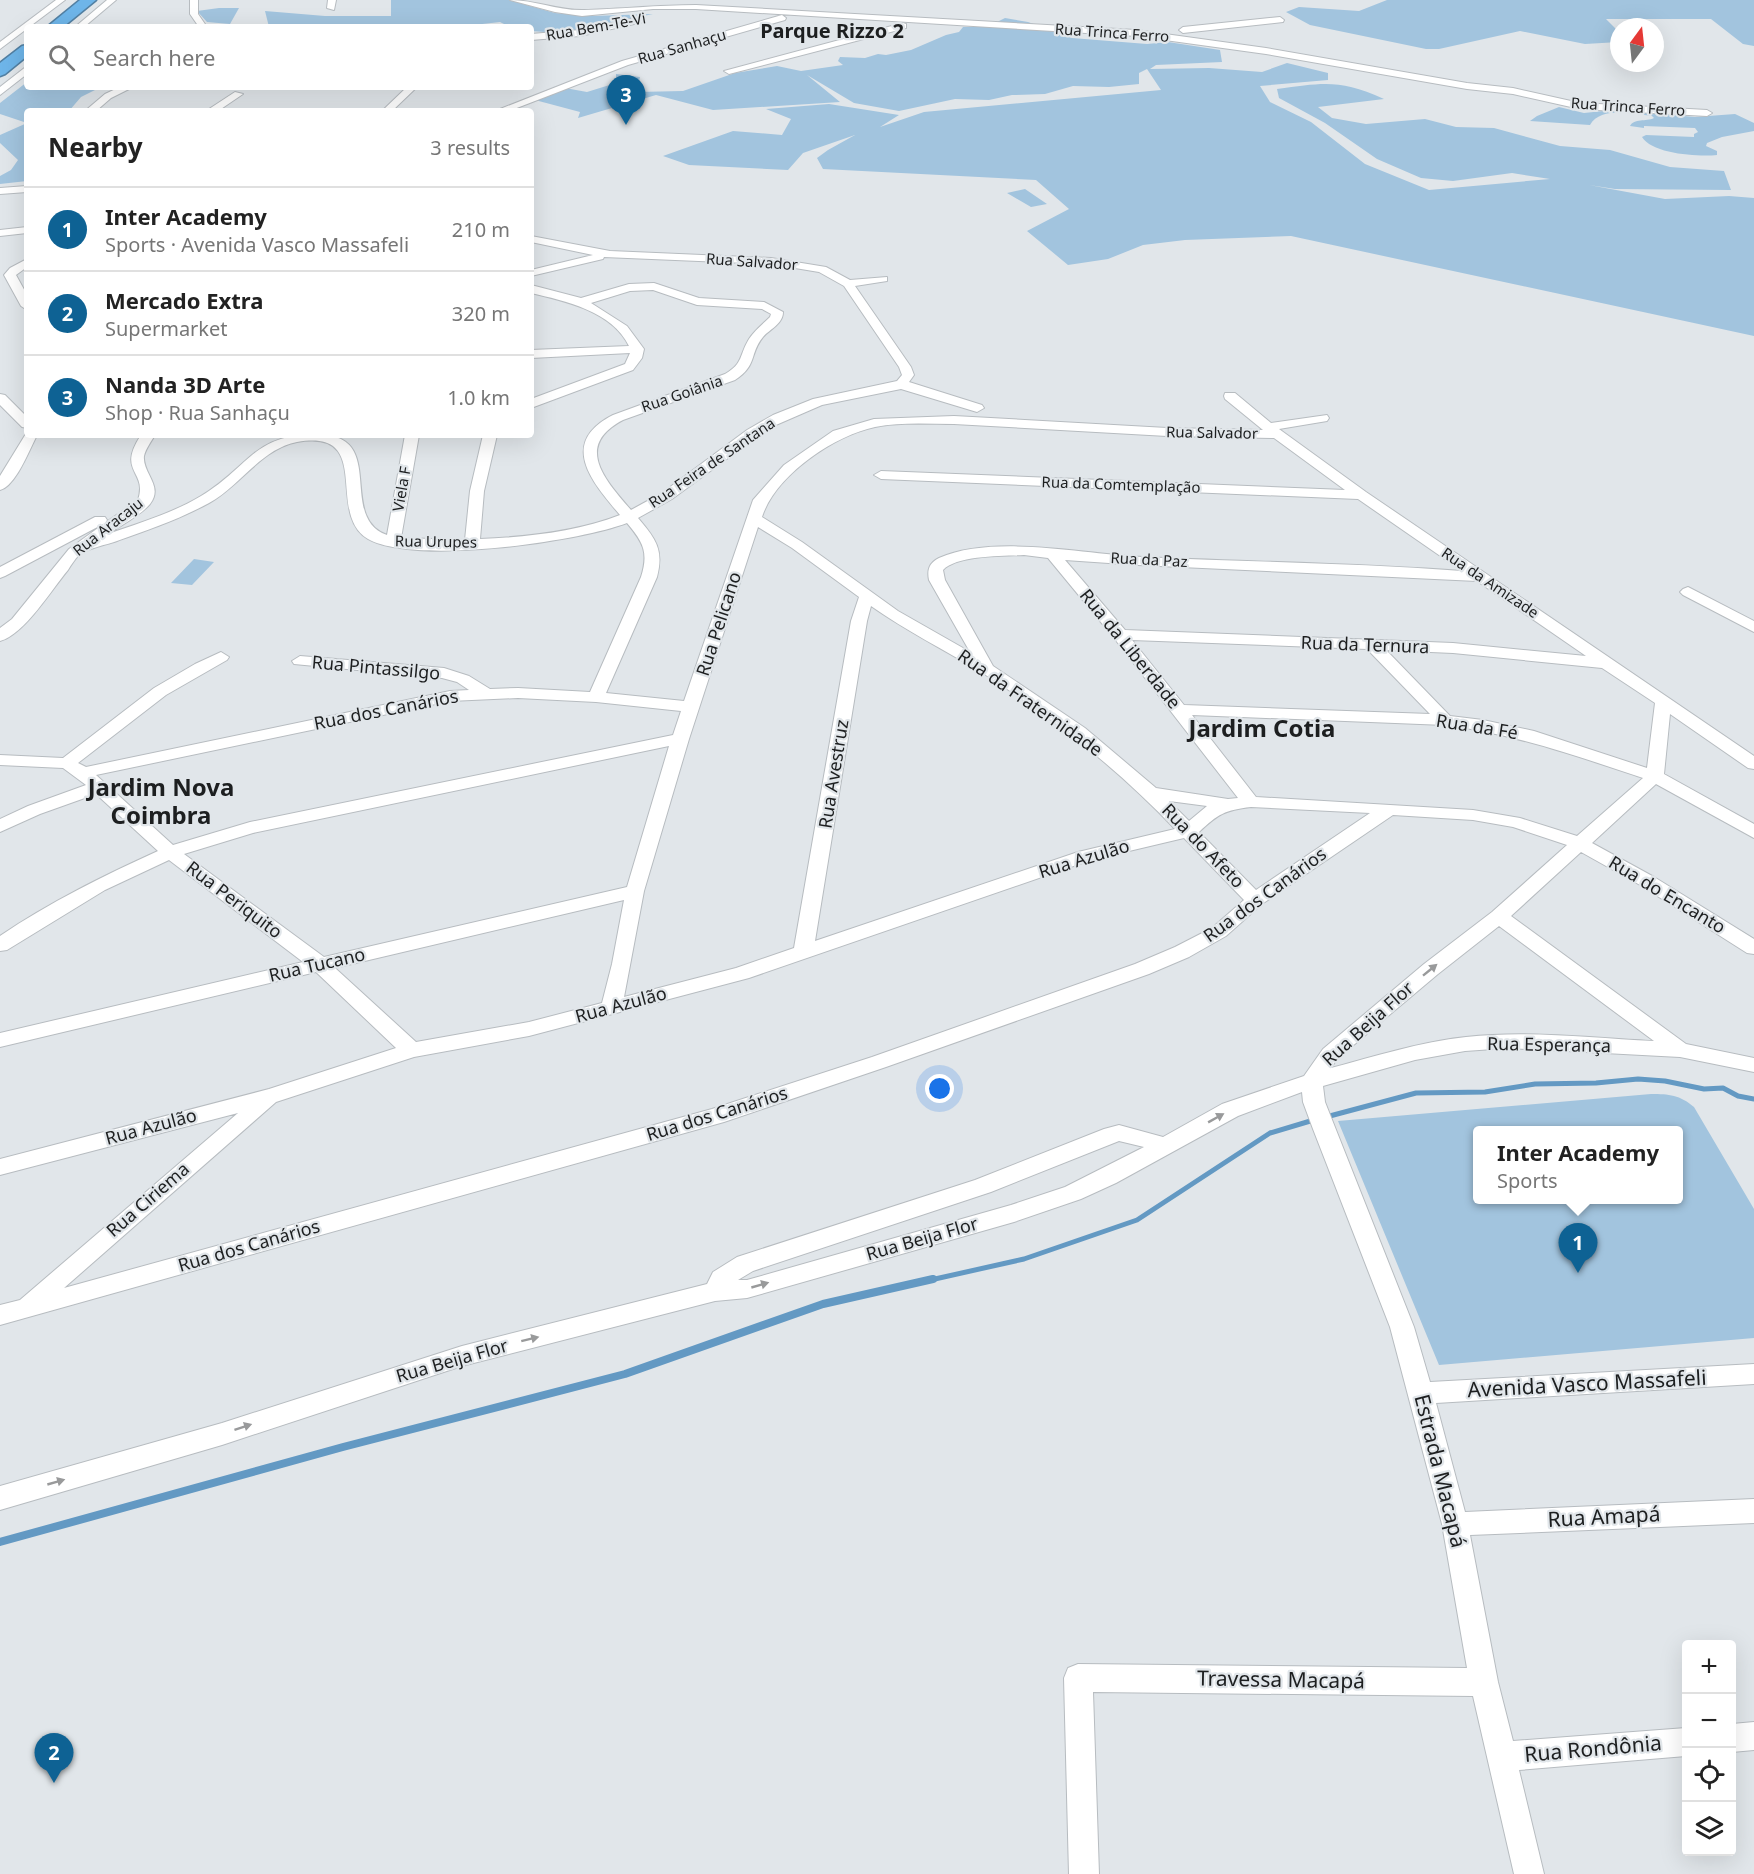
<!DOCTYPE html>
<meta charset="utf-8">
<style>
:root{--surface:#fff;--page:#f6f6f6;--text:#222;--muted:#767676;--line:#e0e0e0;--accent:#0e6294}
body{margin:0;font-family:"Noto Sans",sans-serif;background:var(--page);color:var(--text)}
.controls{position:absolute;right:18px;bottom:18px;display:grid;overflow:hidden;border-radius:6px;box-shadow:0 6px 24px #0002}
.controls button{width:54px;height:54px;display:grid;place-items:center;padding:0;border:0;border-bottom:2px solid var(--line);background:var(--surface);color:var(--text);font:30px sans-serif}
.compass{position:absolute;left:1610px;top:18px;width:54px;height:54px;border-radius:50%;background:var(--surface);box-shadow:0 6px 24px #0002;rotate:15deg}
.you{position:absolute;left:940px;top:1089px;width:21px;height:21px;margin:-15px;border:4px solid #fff;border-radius:50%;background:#1a73e8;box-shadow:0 0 0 9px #1a73e833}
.badge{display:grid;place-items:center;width:39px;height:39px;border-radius:50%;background:var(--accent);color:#fff;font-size:20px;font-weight:700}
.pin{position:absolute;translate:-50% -50px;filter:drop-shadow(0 2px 3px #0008)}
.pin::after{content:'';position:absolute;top:32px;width:21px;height:18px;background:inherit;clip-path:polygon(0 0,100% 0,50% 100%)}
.popup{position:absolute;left:1473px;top:1126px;width:210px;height:78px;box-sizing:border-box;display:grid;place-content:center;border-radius:6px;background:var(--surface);filter:drop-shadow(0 2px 4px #0005);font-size:20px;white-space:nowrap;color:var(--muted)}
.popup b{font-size:22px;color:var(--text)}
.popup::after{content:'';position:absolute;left:50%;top:100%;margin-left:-12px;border:12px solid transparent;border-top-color:var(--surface)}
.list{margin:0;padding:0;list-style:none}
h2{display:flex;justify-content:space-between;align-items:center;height:78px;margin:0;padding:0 24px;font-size:26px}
h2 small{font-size:20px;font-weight:400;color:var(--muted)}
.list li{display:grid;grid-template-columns:39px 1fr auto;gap:18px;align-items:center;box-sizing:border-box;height:84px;padding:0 24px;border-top:2px solid var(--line)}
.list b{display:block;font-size:22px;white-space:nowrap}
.list p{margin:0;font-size:20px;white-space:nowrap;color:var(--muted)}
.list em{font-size:20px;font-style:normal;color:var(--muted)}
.icon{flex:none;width:33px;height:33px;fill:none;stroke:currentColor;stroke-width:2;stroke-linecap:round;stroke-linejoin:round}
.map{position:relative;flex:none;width:1754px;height:1874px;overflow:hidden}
.search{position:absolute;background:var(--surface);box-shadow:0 6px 24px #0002;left:24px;top:24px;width:510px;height:66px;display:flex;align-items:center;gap:15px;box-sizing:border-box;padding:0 21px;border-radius:6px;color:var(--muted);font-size:22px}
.panel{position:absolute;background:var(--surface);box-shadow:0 6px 24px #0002;left:24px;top:108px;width:510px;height:330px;border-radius:6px}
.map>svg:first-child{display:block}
.green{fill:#a2c4de;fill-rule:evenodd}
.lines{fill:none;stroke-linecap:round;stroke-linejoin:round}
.stream-far1{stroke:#6399c3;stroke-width:5}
.stream{stroke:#6399c3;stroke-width:8}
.street-casing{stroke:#b7bcc0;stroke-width:2}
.highway-casing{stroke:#5280a3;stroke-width:3}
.street{fill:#fff;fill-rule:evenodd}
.highway{fill:#6eb5e9;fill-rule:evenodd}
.oneway{fill:#999a9b}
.labels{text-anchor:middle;stroke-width:4.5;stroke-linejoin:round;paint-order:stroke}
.far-street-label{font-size:15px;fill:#1d1f20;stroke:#e1e6ea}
.street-label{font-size:18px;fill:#1d1f20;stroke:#e1e6ea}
.far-district-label{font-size:20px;font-weight:bold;fill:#1d1f20;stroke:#e1e6ea}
.near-street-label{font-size:21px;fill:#1d1f20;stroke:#e1e6ea}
.district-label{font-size:24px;font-weight:bold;fill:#1d1f20;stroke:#e1e6ea}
</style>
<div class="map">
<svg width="1754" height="1874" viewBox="0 0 1754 1874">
<rect width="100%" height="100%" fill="#e1e6ea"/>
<path class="green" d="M391 0H509L555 13 591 16 653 14 559 33 531 31V27H510L500 22 456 27H269L265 11 325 16H391Z
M1387 0H1754V46L1743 44 1711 19H1606L1619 32V42L1585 44 1520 31 1439 49H1426L1310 25 1286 12 1299 7 1359 11Z
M219 8H239L230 24 207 22 197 11Z
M1005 18 1028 22 1072 38 1147 44 1168 42 1220 50 1222 62 1156 65 1150 69 1209 68 1262 72 1287 63 1328 73V80L1260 86 1270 102 1311 122 1365 164 1429 190 1550 179 1512 173 1453 181 1421 178 1377 159 1325 123 1279 98 1277 89C1324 83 1339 79 1384 99L1318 107 1332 118 1366 124 1425 119 1456 127 1494 128 1560 146 1610 150 1670 167 1724 171 1731 190 1615 189 1589 185 1665 199 1729 196 1754 198V336L1291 236 1185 240 1143 245 1108 259 1068 265 1027 231 1069 209 1036 180 823 169 817 158 828 150 855 135 803 153 788 170 689 165 663 156 733 131 782 135 791 119 766 109 829 104 899 115 880 127 924 112 1161 90 1147 69 1139 73V84L1109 87 1073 86 1045 94 1012 95 989 100 955 99 899 111 854 103 807 75 840 102 713 110 656 95 578 118 580 112 535 100 565 88 587 92 616 83V74L640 77 637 92 683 91 735 73 777 66 801 71 843 65 838 61 840 57 865 58 878 54 886 55 911 50 946 35 959 32 963 27H987Z
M27 82V87H101L81 97 69 111H27V181L0 184V176L11 170 18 160 0 143V135L27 123 0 114V103Z
M1559 107 1584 113 1613 110 1695 117 1735 114 1754 123V131L1722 137 1707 143 1706 146 1717 151V155C1699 157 1652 154 1642 137L1646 135 1694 137V134L1698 132 1695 128 1644 126V128L1630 126C1634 118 1646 122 1654 118L1652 116C1634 114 1601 106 1590 125L1530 121 1537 116Z
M1025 189 1047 204 1031 207 1007 193Z
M194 559 214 562 192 585 171 583Z
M1651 1094C1669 1094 1680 1095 1694 1107L1754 1209V1338L1439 1365 1338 1121ZM1478 1130H1678V1200H1478Z"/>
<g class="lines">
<path class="stream-far1" d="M1326 1117 1416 1093 1485 1092 1535 1084 1596 1083 1638 1079 1665 1081 1704 1089 1723 1088 1738 1096 1754 1099
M926 1281 1024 1259 1137 1220 1270 1133 1317 1119"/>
<path class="stream" d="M0 1542 343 1447 625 1374 823 1304 933 1279"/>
<defs>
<path id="street" d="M56 0H65L0 49V42Z
M107 0H116L84 27H75Z
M190 0H198V14L207 27H199L190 14Z
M328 0H336L334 10 327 8Z
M510 0C535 0 559 11 584 10 621 9 658 5 696 5L1136 30 1266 48 1467 83 1513 88 1580 103 1707 110 1712 113 1707 116 1580 109 1513 94 1467 89 1266 54 1136 36 696 9H653L582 16 555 12Z
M782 15 786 18 785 20 628 65 509 111H495L622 61Z
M640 17 644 20 643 22 580 36 531 40V34L580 30Z
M1280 17 1284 20 1283 22 1183 33 1179 30 1183 27Z
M903 23 906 24V28L729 74 724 71Z
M27 66V74L0 95V87Z
M120 87H133L111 98 96 111H85L105 94Z
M407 87H417L392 111H382Z
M235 92 243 94 218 111H206Z
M27 186V192L0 194V188Z
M27 227V233L0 236V230Z
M531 236 610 251 771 258 826 267 850 280 887 277V281L855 286 911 367 914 375 909 382 982 405 984 408 977 412 901 389 822 405 769 428 672 499 638 518C656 539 664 550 657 577L606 693 684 701 753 500 784 465 833 431 874 419 954 416 1167 428 1263 430 1225 399 1224 396 1225 393H1235L1271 423 1327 415 1329 418 1327 421 1279 429 1366 492 1754 756V769L1748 768 1670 714 1664 774 1754 824V838L1656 784 1592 843 1654 877 1754 939V954L1747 953 1640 885 1581 852 1511 916 1686 1044 1754 1058V1072L1680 1057 1508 1048 1465 1051 1415 1060 1323 1086 1325 1102 1414 1327 1430 1382 1754 1364V1384L1436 1403 1465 1512 1754 1499V1523L1470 1535 1498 1682 1513 1741 1686 1728V1756L1519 1770 1544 1874H1514L1473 1696 1093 1692 1099 1874H1069L1064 1678 1068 1668 1078 1664 1467 1668 1442 1524 1390 1327 1313 1129 1303 1102 1302 1092 1238 1116 1116 1183 1081 1199 1014 1222 747 1298 715 1301 462 1366 222 1445 0 1510V1486L222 1423 462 1346 707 1284 713 1272 737 1257 975 1180 1104 1129 1119 1125 1163 1137 1222 1104 1304 1076 1323 1049 1424 964 1492 912 1567 845 1513 827 1473 820 1393 815 1262 904 1226 936 1189 957 1149 974 886 1067 724 1122 0 1325V1305L20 1300 238 1113 0 1175V1159L269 1089 396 1048 316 972 0 1047V1033L303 962 169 860 105 890 7 950 0 951V936C50 902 103 876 158 851L96 794 40 814 0 832V819L28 806 86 785 63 768 0 765V755L63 758 154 688 195 664 221 652 229 657 227 660 166 695 78 763 86 767 450 691 469 690 457 682 442 678 294 664 292 661 300 656 444 668 469 676 490 689 518 688 590 692 641 577C649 552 643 542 627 523 577 542 414 565 368 539 325 514 375 428 297 442 261 449 240 486 209 503 180 519 148 530 117 541 106 545 88 548 79 555 75 559 71 565 68 570 52 589 24 635 0 641V628L12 619 69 549 105 523 5 576 0 578V567L95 517H105L107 520 105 523 138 500C148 470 116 473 141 435H155C151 442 146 448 144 456 142 473 164 486 150 504 140 516 121 525 108 534 139 523 173 513 201 496 251 466 254 431 323 435 386 438 338 518 387 535L405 435H419L401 538 465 540 470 491 483 435H497L484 491 480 539C526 537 577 532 620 515 592 482 558 443 613 415L725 374C744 363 739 355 749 339 755 330 763 324 770 317L771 314 762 309 697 305 653 290 630 291 591 303 627 326 644 349 642 358 633 370 531 408V399L625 364 630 353 531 358V350L629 346C612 311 565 301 531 293V285L581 298 629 284 654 283 699 298 764 302 783 312C783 324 770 329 763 337 749 354 758 365 735 380L623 420C573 446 606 481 631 510L662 493 747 430 773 415 813 399 897 381 902 375 899 367 844 286 819 272 771 264 604 257 603 259 531 276V270L593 255 531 242ZM954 424 1167 436 1274 438 1345 490 881 471 874 475 881 479 1358 499 1462 571C1356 563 1250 562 1143 557 1084 554 994 534 939 558 929 563 927 570 929 580L970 652 898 611 802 542 762 517C775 476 833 436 875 427 900 422 928 424 954 424ZM758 527 792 548 859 597 851 621 794 948 736 968 624 997 644 891 689 739ZM1024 555 1048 558 1114 638 1238 798 1228 799 1156 788 1085 728 993 666 945 580 943 570C957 555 1004 556 1024 555ZM1065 560 1138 565 1477 581 1586 656 1453 643 1125 630ZM871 606C906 631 945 650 981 672 1051 716 1118 769 1175 829L1078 852 815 941 867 621ZM1132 640 1367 649 1430 714 1184 705ZM1386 650 1453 653 1602 668 1655 703 1647 768 1534 731 1483 720 1450 716ZM518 698 596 702 681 711 673 735 250 822 173 845 96 775 450 701ZM1192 715 1445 725C1514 734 1577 756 1643 778L1577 836 1520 818 1473 810 1256 797ZM669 746 627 887 324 957 184 854 253 833ZM1169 801 1207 806 1189 821ZM1251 807 1370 813 1256 890 1199 832C1218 814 1225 810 1251 807ZM1184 838 1244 900 1212 928 1175 947 1135 964 872 1057 712 1109 64 1288 276 1102 414 1057 529 1036 749 978 1091 860ZM624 900 612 964 602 1003 529 1022 416 1042 335 968ZM1499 926 1654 1041C1592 1038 1528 1030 1466 1037 1420 1042 1376 1056 1331 1068L1337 1059 1438 974ZM1119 1141 1144 1147 1065 1187 1011 1205 747 1280H738L753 1271 991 1192Z
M27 259V267L16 275 27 295V310L21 306 4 275 10 268Z
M0 394 5 395 27 417V428L22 427 0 405Z
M27 432V435H37C30 449 15 487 0 490V476Z
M1688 587 1754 621V632L1683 595 1680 592 1683 589Z
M1754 1722V1750L1732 1752V1724Z"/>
<path id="highway" d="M80 0H96L63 27H47Z
M27 45V56L5 74 0 76V63L22 46Z"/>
</defs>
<use href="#street" class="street-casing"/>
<use href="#highway" class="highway-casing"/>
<use href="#street" class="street"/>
<use href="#highway" class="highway"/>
</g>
<defs><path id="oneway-solid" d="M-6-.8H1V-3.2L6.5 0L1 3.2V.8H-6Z" transform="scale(1.5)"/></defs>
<g class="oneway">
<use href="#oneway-solid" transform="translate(1430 970) rotate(-39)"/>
<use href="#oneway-solid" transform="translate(1216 1118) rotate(-29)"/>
<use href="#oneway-solid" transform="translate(760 1285) rotate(-16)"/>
<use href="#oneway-solid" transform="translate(530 1339) rotate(-14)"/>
<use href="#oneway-solid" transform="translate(243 1427) rotate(-18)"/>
<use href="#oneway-solid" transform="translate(56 1482) rotate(-16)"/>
</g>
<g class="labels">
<g class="far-street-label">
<text transform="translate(596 27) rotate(-10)" y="5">Rua Bem-Te-Vi</text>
<text transform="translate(1112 33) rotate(4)" y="5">Rua Trinca Ferro</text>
<text transform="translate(682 47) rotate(-16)" y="5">Rua Sanhaçu</text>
<text transform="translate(1628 107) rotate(4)" y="5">Rua Trinca Ferro</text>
<text transform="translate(752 262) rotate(4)" y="5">Rua Salvador</text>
<text transform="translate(682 394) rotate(-19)" y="5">Rua Goiânia</text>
<text transform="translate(1212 433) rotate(1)" y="5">Rua Salvador</text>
<text transform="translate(712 463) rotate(-34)" y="5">Rua Feira de Santana</text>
<text transform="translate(1121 485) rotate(2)" y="5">Rua da Comtemplação</text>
<text transform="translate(402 489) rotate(-80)" y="5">Viela F</text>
<text transform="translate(108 527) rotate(-38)" y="5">Rua Aracaju</text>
<text transform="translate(436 542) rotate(1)" y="5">Rua Urupes</text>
<text transform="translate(1149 560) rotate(3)" y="5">Rua da Paz</text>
<text transform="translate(1490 583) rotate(34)" y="5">Rua da Amizade</text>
</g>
<g class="street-label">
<text transform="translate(719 624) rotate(-72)" y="6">Rua Pelicano</text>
<text transform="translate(1365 645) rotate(2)" y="6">Rua da Ternura</text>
<text transform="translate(1130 649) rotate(51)" y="6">Rua da Liberdade</text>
<text transform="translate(376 668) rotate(5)" y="6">Rua Pintassilgo</text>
<text transform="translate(1030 703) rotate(35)" y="6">Rua da Fraternidade</text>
<text transform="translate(386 710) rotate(-11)" y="6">Rua dos Canários</text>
<text transform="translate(1477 727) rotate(9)" y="6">Rua da Fé</text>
<text transform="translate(834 774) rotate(-81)" y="6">Rua Avestruz</text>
<text transform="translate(1203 846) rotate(46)" y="6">Rua do Afeto</text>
<text transform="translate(1084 859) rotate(-17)" y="6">Rua Azulão</text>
<text transform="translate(1265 895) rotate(-36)" y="6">Rua dos Canários</text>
<text transform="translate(1667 895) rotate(31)" y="6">Rua do Encanto</text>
<text transform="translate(234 900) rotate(37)" y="6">Rua Periquito</text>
<text transform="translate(317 965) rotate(-13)" y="6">Rua Tucano</text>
<text transform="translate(621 1005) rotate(-15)" y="6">Rua Azulão</text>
<text transform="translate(1368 1024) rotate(-42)" y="6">Rua Beija Flor</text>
<text transform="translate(1549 1045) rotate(1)" y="6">Rua Esperança</text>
<text transform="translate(717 1114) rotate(-17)" y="6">Rua dos Canários</text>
<text transform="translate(151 1127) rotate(-15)" y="6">Rua Azulão</text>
<text transform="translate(148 1200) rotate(-41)" y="6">Rua Ciriema</text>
<text transform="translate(922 1239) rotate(-16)" y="6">Rua Beija Flor</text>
<text transform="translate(249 1246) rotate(-16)" y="6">Rua dos Canários</text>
<text transform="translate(452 1361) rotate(-16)" y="6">Rua Beija Flor</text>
</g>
<g class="far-district-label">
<text x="832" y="38">Parque Rizzo 2</text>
</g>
<g class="near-street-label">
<text transform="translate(1587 1384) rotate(-3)" y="7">Avenida Vasco Massafeli</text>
<text transform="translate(1440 1471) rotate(76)" y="7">Estrada Macapá</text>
<text transform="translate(1604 1517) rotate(-3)" y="7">Rua Amapá</text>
<text transform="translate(1281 1680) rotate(1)" y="7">Travessa Macapá</text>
<text transform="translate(1593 1749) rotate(-5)" y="7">Rua Rondônia</text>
</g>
<g class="district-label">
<text x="1262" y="737">Jardim Cotia</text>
<text x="161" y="796">Jardim Nova<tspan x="161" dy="28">Coimbra</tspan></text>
</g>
</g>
</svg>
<div class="controls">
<button>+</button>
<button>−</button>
<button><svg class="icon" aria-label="locate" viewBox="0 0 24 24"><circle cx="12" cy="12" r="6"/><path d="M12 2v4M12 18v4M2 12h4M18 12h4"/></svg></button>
<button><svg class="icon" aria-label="layers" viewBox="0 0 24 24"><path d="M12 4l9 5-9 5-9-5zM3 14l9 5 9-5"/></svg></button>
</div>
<svg class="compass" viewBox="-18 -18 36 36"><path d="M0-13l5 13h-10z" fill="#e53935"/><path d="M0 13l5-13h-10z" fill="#767676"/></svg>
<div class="you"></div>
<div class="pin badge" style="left:1578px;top:1273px">1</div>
<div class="popup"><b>Inter Academy</b>Sports</div>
<div class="pin badge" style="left:54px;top:1783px">2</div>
<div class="pin badge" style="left:626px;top:125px">3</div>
<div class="search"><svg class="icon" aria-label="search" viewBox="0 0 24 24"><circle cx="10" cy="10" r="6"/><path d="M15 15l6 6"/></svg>Search here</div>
<section class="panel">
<h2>Nearby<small>3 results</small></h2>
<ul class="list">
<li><span class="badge">1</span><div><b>Inter Academy</b><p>Sports · Avenida Vasco Massafeli</p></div><em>210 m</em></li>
<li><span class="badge">2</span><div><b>Mercado Extra</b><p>Supermarket</p></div><em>320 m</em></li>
<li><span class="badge">3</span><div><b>Nanda 3D Arte</b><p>Shop · Rua Sanhaçu</p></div><em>1.0 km</em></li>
</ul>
</section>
</div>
